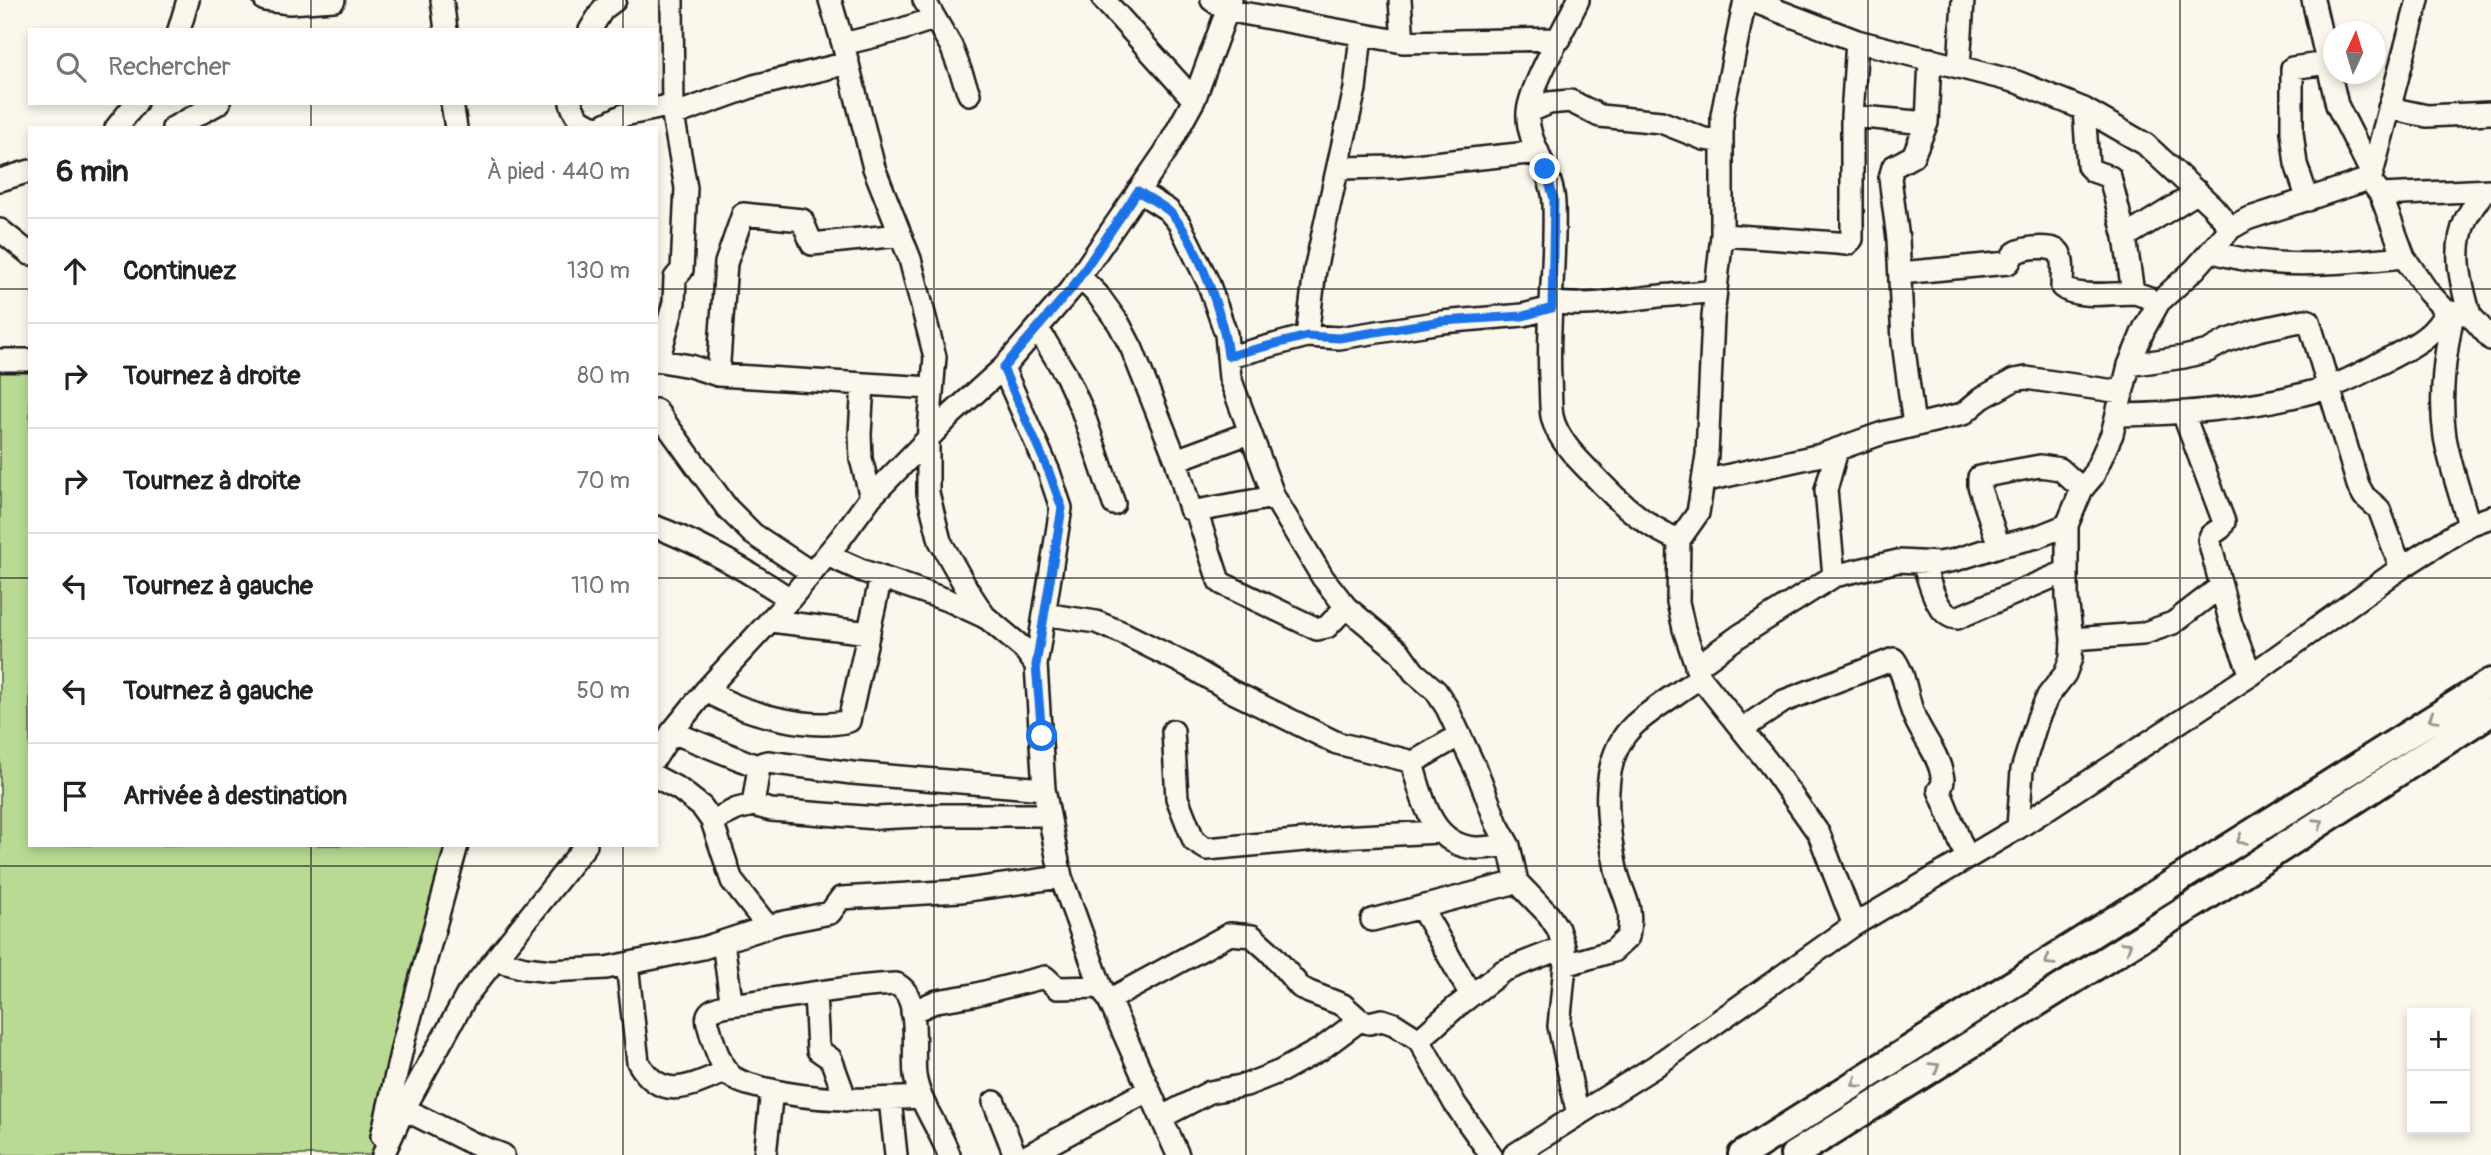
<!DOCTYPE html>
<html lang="fr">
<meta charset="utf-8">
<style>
:root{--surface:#fff;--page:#f6f6f6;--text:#222;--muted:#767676;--line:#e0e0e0}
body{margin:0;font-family:Pangolin,sans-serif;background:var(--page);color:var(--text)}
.controls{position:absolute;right:21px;bottom:21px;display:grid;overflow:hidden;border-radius:0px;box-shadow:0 4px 10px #0003}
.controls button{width:63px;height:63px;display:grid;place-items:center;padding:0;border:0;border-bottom:2px solid var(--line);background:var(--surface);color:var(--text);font:35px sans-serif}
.compass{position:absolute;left:2323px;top:21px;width:63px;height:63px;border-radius:50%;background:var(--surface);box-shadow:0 4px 10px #0003;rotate:4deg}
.stop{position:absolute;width:21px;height:21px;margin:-16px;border:5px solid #1a73e8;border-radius:50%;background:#fff}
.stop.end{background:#1a73e8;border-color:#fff;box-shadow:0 2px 7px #0008}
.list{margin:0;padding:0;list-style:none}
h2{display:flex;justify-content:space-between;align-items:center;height:91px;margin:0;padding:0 28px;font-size:30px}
h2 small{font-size:23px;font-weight:400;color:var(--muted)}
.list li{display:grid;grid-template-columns:46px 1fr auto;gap:21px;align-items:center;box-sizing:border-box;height:105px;padding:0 28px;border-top:2px solid var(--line)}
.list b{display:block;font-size:26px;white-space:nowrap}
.list em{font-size:23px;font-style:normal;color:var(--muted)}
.icon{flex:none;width:38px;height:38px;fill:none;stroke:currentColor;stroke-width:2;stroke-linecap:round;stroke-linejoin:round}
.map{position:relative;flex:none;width:2491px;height:1155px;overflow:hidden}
.search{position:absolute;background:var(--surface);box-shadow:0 4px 10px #0003;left:28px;top:28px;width:630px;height:77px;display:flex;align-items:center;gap:18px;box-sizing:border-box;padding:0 24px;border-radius:0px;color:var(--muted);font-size:26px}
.panel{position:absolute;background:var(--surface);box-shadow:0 4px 10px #0003;left:28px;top:126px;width:630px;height:721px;border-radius:0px}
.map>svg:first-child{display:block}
.green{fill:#b9da93;stroke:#6a7b58;stroke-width:2}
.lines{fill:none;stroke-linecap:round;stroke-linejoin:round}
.minor-casing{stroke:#1c1c1c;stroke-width:26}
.major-casing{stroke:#1c1c1c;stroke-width:32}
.minor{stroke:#fbf7ec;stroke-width:21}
.major{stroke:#fbf7ec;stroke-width:26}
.oneway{stroke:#97948e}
.route{stroke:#1a73e8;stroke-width:9}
.grid{fill:none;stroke:#1c1c1c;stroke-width:2;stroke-opacity:0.55}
</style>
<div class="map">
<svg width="2491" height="1155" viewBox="0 0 2491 1155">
<rect width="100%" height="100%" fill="#fbf7ec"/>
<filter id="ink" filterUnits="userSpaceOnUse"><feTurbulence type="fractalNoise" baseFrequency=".0143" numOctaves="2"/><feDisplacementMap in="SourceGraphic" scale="14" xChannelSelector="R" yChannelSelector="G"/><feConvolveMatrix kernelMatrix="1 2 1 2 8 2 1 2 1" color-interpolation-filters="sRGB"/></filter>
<g filter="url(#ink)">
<path class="green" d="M0 373H30V845H453L372 1155H0Z"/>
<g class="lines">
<defs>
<path id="minor" d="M265 0 290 3 334 0
M442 0 446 30
M830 0 843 44 874 168 910 259 935 357 928 441V493L940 541 967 589 986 618
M924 0 951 46 969 94
M1104 0 1194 100
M1212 0 1226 10 1403 42 1560 39
M1400 0 1403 42
M1578 0C1565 28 1531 84 1528 112 1526 143 1553 172 1554 203 1556 262 1547 320 1550 379 1551 391 1550 404 1552 416 1557 442 1585 466 1602 484 1624 507 1649 528 1679 540L1678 602 1684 629 1700 677 1771 766 1819 834 1854 925
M1750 0 1857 41 2017 82 2084 109 2145 144 2213 207 2231 228
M2313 0 2337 105 2372 174 2369 179 2381 195 2404 257 2428 292 2446 311 2470 315 2491 339
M179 30 188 0
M590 30 603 9 615 0
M843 44 900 30 933 19
M1959 67 1963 0
M452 103 456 128
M571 103C576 119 583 124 599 127
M2389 108 2427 116 2491 113
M2084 109 2088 166 2093 171 2110 177 2125 237 2132 286 2135 293 2147 297
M1528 112 1549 103 1570 101 1600 116 1661 122 1704 139 1721 141
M673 115 754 86 848 63
M1852 116 1927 123
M116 128 136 103
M173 128 219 103
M598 128 624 115 673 105
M1339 168 1396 167 1538 152
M2372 174 2418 0
M0 180 30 171
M1138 191 1168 210 1179 223 1208 282 1226 334 1230 378 1274 497 1323 578 1346 607 1399 651 1414 672 1436 691 1447 708 1478 774 1497 824 1509 846 1517 882 1548 914 1558 929 1564 947 1565 965 1559 1026 1578 1115
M2381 195 2491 190
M2308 200 2296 164 2292 132V68L2327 63
M0 230 30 254
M1722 235 1837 243 1847 244 1852 239V116L1857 41
M2125 237 2198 192
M2211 251C2272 271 2341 263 2404 257
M1900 273 2008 263C2011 261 2011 257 2014 254 2020 247 2056 244 2060 254 2064 262 2062 277 2062 287 2076 299 2116 293 2135 293
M1080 277 1098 295 1119 324 1132 349 1176 460 1190 509 1196 511 1274 497
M1552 302C1587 309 1636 297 1672 295 1687 293 1701 294 1716 290
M2453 314C2445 354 2439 395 2445 437 2450 466 2461 496 2469 525
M2470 315C2461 284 2452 250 2466 219 2471 209 2478 200 2484 191
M1038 329 1066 375 1082 410 1114 504
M1307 336 1315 270 1355 89 1361 35
M1229 357 1307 336 1339 338 1442 322 1523 315 1552 308
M0 360H30
M656 360 690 366 718 375 931 388
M658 361 674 302 675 278 682 270 686 188 673 115 672 0
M2129 365 2184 357 2208 351 2226 341 2258 330 2305 320 2309 321 2358 485 2364 496 2379 509 2401 568
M1003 368 1049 472 1061 508 1036 665
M718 375 726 263 743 214 802 220 812 244 900 235
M863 384 860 434 861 459 871 497
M656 410 727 508 753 534 812 573
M2183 413 2224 522 2221 528 2211 535 2209 540 2231 624 2251 675
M2118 415C2188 414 2259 408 2326 388 2348 382 2370 368 2390 358 2413 346 2435 336 2446 311
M1914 425 1903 342 1898 239 1890 178 1893 167 1913 156 1927 123 1930 59
M1176 460 1249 433
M1703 481 1821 455 1883 433 1963 414 1982 398 2014 380 2026 378 2121 392
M1196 511 1219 581 1223 584 1317 629 1327 627 1346 607
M656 527C704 545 748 571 790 599
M1679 540 1698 513 1707 455 1713 317 1722 235V115L1745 0
M1999 546 1979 486V477L2040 466 2060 469 2082 489
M827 555 863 571 950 601 987 618 1024 649 1036 665 1044 789 1061 877 1101 987 1109 1000 1178 1155
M1923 563C1929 579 1936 617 1957 618L2067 571
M1834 576 1826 490 1837 450
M1044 614 1096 622 1123 633 1187 665 1231 691 1337 743 1409 761 1412 763C1422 797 1431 846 1476 848 1487 848 1498 846 1509 846
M771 621 869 633
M2072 639 2142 634 2173 623 2220 587
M1696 667 1739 636 1834 576 1898 561 1939 563 1955 560 1999 546 2037 537 2067 525
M706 690C740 713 809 731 849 721L881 577
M1742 729 1784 701 1894 659C1906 675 1906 697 1914 716 1922 736 1938 753 1942 775 1944 781 1943 785 1939 790L1967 858
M1173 731 1177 798 1194 841 1207 849 1339 837 1439 832
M672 732 759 767
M656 757 672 732 706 690 790 599 840 539 871 497 953 413 1003 368 1072 288 1166 151 1194 100 1231 0
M1412 763 1460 735
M656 777 679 789 702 807 712 821 732 881 768 927
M753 805 771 810 877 818 941 815H1049
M712 821 737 809 753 805 759 767 763 763 768 762 852 773 1044 789
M2018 828 2022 770 2038 718 2048 696 2065 674 2071 658 2072 639 2067 598V525L2082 489 2093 476 2112 434 2129 365 2144 329 2159 302 2195 269 2231 228 2247 219 2369 179
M1421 907 1471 995
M1372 920 1517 882
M723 942 731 1000 728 1005C715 1008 703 1010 709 1027 713 1042 718 1059 727 1072 736 1083 753 1085 766 1089 819 1102 867 1100 921 1097
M495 960 525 968 551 971 606 968 703 948 780 923 830 913 841 898 960 891 1061 877
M627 964 638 1062C662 1104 692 1085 727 1071
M1565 965 1613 951 1628 937C1634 903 1623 899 1616 869 1607 825 1597 759 1634 725 1654 707 1679 693 1700 677
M815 993 818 1050 831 1059 846 1100
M1109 1000 1230 934 1252 936 1270 952 1300 987 1309 992 1343 1005 1360 1020 1369 1023 1382 1020 1394 1024 1419 1040 1455 1104 1491 1155
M728 1005C784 999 840 986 896 984 922 995 912 1052 915 1075 918 1101 940 1129 949 1155
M912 1012 937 1001 973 995 1045 977 1057 988 1101 987
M1419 1040 1456 1007 1503 971 1564 947
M890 1099 896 1155
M994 1102 1015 1155
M404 1109 472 1143 503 1155
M1162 1117 1210 1092 1246 1085 1281 1071 1321 1049 1360 1020
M382 1136 404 1040 457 845
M383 1155 404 1109 467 995 586 845
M765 1155 772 1090
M1029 1155 1149 1090
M1514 1155 1654 1067 1854 925 2018 828 2251 675 2401 568 2469 525 2491 517"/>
<path id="major" d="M1742 1155 2491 682
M1794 1155 2206 897 2491 712"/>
</defs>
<use href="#minor" class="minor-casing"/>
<use href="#major" class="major-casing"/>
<use href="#minor" class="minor"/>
<use href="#major" class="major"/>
</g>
<defs><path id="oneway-chevron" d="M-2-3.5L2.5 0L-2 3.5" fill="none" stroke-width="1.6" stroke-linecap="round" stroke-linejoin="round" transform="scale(1.75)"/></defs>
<g class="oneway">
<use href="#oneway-chevron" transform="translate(2433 718) rotate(148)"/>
<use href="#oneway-chevron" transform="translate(2319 823) rotate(-33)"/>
<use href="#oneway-chevron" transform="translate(2241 840) rotate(148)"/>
<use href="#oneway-chevron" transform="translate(2127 946) rotate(-32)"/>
<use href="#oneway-chevron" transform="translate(2049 961) rotate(148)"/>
<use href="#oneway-chevron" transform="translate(1935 1067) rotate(-32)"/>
<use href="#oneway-chevron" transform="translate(1856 1083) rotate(148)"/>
</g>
</g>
<g class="lines" filter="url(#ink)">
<path class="route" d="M1042 736 1036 665 1062 508 1049 472 1003 368 1072 288 1138 191C1148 198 1161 204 1170 212 1197 240 1224 318 1228 356L1307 336 1339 338 1442 321 1523 316 1552 308 1554 199 1545 169"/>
</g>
<path class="grid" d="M311 0V30M623 0V30M934 0V1155M1246 0V1155M1557 0V1155M1868 0V1155M2180 0V1155M311 103V128M623 103V128M0 289H30M656 289H2491M0 578H30M656 578H2491M311 845V1155M623 845V1155M0 866H2491"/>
</svg>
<div class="controls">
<button>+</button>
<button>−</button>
</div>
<svg class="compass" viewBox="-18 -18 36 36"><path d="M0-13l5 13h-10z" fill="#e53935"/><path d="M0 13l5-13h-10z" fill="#767676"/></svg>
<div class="stop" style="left:1042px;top:736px"></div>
<div class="stop end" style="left:1545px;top:169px"></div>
<div class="search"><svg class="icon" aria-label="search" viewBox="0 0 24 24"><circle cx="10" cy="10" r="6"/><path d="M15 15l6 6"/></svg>Rechercher</div>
<section class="panel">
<h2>6 min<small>À pied · 440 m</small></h2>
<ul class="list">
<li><svg class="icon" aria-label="ahead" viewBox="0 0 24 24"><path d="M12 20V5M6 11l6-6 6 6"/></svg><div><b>Continuez</b></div><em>130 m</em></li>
<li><svg class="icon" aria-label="right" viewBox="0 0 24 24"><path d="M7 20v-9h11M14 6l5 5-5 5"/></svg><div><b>Tournez à droite</b></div><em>80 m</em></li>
<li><svg class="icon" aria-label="right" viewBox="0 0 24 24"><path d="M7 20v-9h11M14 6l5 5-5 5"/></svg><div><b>Tournez à droite</b></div><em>70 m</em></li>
<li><svg class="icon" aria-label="left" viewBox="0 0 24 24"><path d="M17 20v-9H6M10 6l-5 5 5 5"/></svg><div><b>Tournez à gauche</b></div><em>110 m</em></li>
<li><svg class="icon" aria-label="left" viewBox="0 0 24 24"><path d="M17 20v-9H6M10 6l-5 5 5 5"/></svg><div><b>Tournez à gauche</b></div><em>50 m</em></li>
<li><svg class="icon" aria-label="arrive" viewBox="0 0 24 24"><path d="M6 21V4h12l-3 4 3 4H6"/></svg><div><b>Arrivée à destination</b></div></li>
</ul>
</section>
</div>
